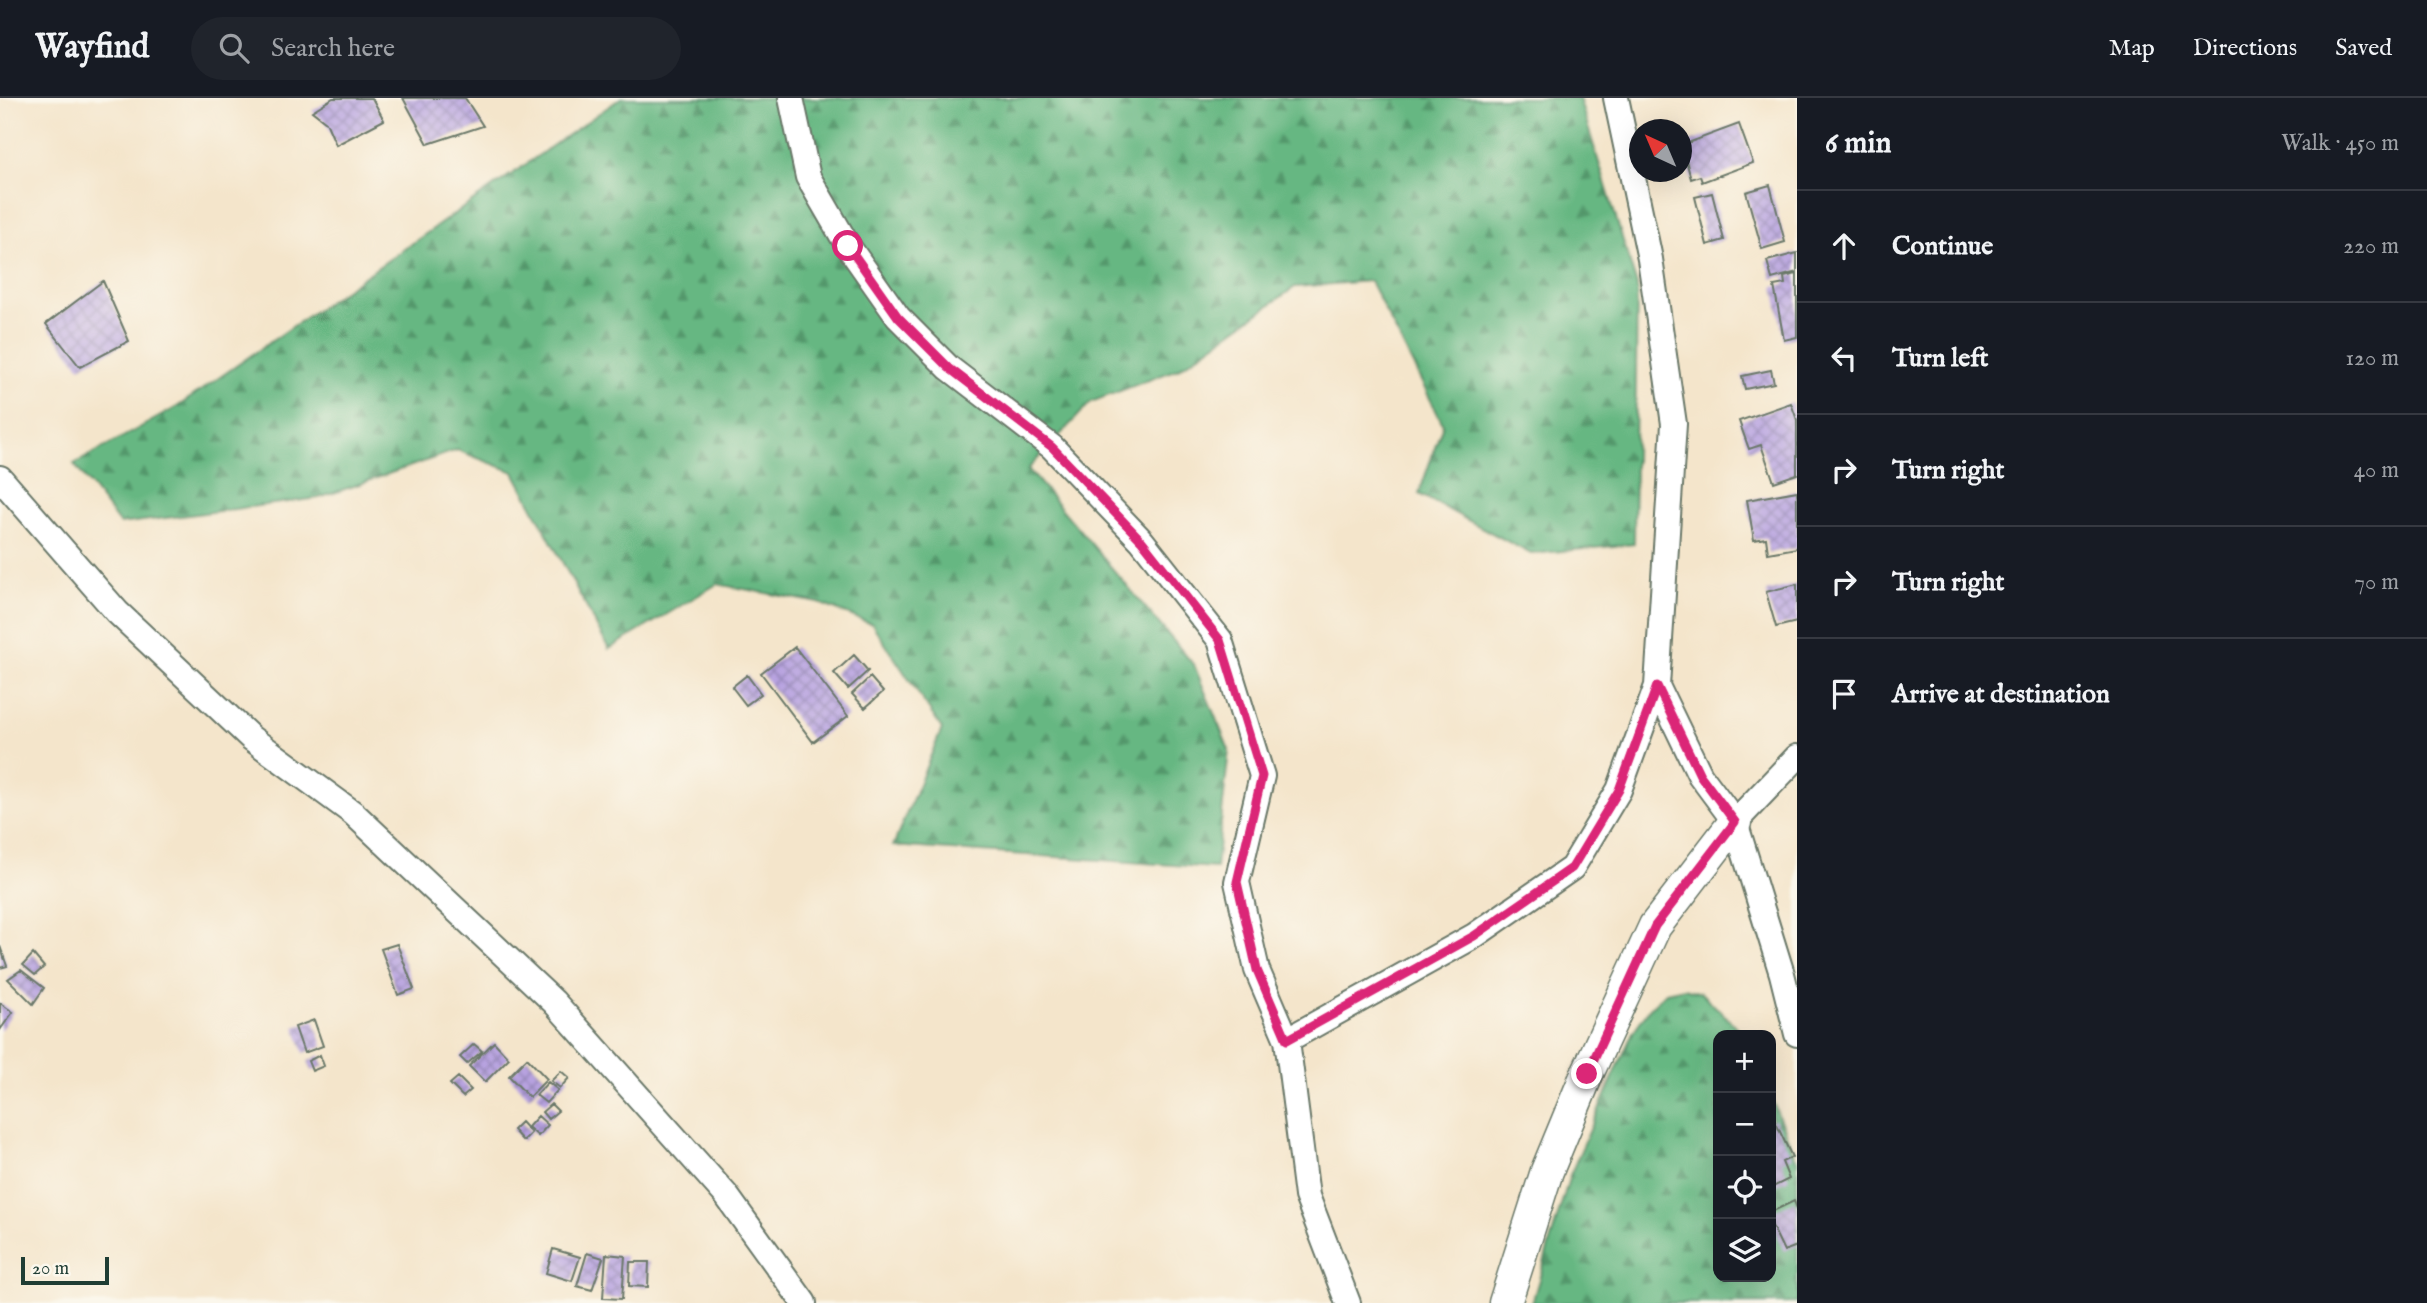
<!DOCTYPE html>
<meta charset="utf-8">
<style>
:root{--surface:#171b24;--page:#20242c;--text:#f1f3f6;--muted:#9ea1a6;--line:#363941}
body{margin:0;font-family:"IM FELL English",serif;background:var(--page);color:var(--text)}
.controls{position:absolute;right:21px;bottom:21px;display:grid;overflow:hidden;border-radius:14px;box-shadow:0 7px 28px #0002}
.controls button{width:63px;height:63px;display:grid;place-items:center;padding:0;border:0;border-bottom:2px solid var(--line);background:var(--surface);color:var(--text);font:35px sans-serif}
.compass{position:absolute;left:1629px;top:21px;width:63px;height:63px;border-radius:50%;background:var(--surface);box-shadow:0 7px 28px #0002;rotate:316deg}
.scale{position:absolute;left:21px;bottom:18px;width:88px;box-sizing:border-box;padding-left:7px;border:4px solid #1f3d34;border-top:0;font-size:19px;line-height:24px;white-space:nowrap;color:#1f3d34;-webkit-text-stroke:5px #fbf7ec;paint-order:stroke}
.stop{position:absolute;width:21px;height:21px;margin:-16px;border:5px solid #db2777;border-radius:50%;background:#fff}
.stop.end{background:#db2777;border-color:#fff;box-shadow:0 2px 7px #0008}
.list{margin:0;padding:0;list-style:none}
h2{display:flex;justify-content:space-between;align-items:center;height:91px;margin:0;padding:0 28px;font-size:30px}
h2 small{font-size:23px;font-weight:400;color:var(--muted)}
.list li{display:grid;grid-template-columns:46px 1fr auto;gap:21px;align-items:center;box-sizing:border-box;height:112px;padding:0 28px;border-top:2px solid var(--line)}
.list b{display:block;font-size:26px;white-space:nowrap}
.list em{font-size:23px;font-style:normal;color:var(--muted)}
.icon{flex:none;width:38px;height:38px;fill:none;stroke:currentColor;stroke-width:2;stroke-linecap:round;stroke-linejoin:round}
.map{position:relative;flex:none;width:1797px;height:1205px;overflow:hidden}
header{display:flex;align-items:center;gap:42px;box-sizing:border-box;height:98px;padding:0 35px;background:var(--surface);border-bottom:2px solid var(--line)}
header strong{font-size:33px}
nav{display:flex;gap:38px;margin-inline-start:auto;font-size:24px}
.search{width:490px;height:63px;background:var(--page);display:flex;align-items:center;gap:18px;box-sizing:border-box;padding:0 24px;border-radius:38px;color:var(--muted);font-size:26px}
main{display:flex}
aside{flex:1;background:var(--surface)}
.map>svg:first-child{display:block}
.forest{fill:url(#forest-firs);stroke:#427a5b;stroke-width:2}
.building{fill:url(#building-cross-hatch)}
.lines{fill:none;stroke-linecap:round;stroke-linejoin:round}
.minor-casing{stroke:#6a7869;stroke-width:28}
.tertiary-casing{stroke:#6a7869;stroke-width:35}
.minor{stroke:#fff;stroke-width:24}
.tertiary{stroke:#fff;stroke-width:32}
.route{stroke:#db2777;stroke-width:9}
</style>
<header>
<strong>Wayfind</strong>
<div class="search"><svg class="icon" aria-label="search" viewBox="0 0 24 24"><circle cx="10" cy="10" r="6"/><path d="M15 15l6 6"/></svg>Search here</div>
<nav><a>Map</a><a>Directions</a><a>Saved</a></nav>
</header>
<main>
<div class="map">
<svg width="1797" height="1205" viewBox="0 0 1797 1205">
<defs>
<pattern id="forest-firs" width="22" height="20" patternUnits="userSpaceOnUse" patternTransform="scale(1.75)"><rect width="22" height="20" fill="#66b782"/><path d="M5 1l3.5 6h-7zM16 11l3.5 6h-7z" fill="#53966b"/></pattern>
<pattern id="building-cross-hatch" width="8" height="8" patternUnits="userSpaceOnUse" patternTransform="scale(1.75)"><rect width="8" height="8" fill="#b7a2e0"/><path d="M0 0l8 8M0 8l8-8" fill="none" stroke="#9485b6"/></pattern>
</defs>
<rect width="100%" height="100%" fill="#fbf7ec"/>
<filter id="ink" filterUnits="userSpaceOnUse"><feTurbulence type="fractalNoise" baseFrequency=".0143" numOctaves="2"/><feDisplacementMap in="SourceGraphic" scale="14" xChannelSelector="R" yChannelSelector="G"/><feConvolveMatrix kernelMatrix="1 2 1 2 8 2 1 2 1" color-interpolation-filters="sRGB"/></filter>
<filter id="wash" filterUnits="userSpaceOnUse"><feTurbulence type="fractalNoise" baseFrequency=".00686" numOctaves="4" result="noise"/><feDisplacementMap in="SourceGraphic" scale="28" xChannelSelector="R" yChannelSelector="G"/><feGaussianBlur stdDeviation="1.57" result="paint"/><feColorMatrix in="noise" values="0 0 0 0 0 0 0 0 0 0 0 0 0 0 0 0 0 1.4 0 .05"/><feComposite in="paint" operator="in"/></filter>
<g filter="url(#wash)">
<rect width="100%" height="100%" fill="#f4e5cb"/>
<path class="forest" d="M621 0H1579L1637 188 1634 446 1531 456 1419 396 1443 326 1370 183 1295 189 1180 270 1091 304 1028 371 1194 567 1229 652 1216 770 893 748 942 631 872 526 819 505 717 486 609 551 514 374 457 352 319 400 120 426 74 366 177 309Z
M1684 890 1701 895 1745 937H1718V1179H1771V1000L1797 1063V1205H1532L1570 1077 1633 934 1649 911 1666 894Z"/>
<g id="blocks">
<path class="building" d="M333 0H372L384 22 336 47 326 24 312 13Z
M403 0H465L483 28 428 46Z
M1739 26 1753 65 1702 84 1700 78 1691 81 1682 47Z
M1770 87 1785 144 1762 151 1746 94Z
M1712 95 1724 142 1707 147 1695 99Z
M1797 155V174L1772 181 1767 163Z
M1797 176V239L1784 242 1774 188 1785 186 1784 179Z
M103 183 129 243 80 269 46 226Z
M1771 272 1774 285 1745 291 1742 278Z
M1791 305 1797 322V376L1774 384 1761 347 1749 351 1739 323Z
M1797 393V450L1768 455 1766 440 1754 442 1747 402Z
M1797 486V524L1776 529 1766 494Z
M795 549 848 618 813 644 761 575Z
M854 557 868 573 848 591 834 575Z
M747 577 761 596 746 607 732 589Z
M870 579 883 594 865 610 852 596Z
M397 846 414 891 398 897 381 851Z
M0 848 7 868 0 870Z
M33 856 44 869 35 877 23 867Z
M21 872 44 890 33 906 8 881Z
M0 905 13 914 0 932Z
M314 922 323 948 304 955 295 929Z
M494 944 509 960 485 984 469 968Z
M474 946 482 953 467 966 460 959Z
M320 957 324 968 312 973 308 963Z
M527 960 547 981 529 999 509 978Z
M561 973 569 980 560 990 551 983Z
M458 979 471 992 463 999 450 986Z
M548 984 558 992 546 1005 536 997Z
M551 1006 558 1013 548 1021 542 1014Z
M538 1018 548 1027 538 1038 528 1029Z
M1774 1021 1792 1059 1782 1064 1789 1081 1771 1090V1022Z
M521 1024 531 1035 523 1043 513 1032Z
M1794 1103 1797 1110V1148L1784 1153 1771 1126V1114Z
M553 1151 580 1159 572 1183 546 1175Z
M587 1155 603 1160 592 1192 577 1188Z
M606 1156 625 1158 622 1201 603 1200Z
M630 1164H649L648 1189 629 1188Z"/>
</g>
</g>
<g filter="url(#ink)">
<use href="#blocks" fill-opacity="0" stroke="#6a7869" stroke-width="2"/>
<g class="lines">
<defs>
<path id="minor" d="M791 0 808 79 848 148 898 219 949 270 1052 349 1142 443 1220 542 1262 678 1237 784 1257 872 1287 942
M0 380 117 514 251 640 353 715 554 904 726 1097 804 1205
M1657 588 1700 677 1735 724 1782 876 1797 936
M1735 724 1797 659
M1348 1205 1307 1098 1287 942 1474 838 1572 770 1619 692 1657 588 1674 326 1650 161 1616 0"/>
<path id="tertiary" d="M1505 1205 1547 1073 1587 976 1655 828 1735 724"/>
</defs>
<use href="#minor" class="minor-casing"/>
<use href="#tertiary" class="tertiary-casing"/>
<use href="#minor" class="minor"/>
<use href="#tertiary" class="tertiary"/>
</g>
</g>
<g class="lines" filter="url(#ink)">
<path class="route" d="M848 148 898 219 949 270 1052 349 1142 443 1220 542 1262 678 1237 784 1257 872 1287 942 1474 838 1572 770 1619 692 1657 588 1700 677 1735 724 1655 828 1587 976"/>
</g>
</svg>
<div class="controls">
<button>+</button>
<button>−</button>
<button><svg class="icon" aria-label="locate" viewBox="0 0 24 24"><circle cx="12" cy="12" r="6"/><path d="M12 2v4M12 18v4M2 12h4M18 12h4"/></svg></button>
<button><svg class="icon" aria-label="layers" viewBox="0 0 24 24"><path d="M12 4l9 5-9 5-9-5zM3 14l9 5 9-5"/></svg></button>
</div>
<svg class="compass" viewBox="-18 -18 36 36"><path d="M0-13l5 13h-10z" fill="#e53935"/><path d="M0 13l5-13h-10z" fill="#9ea1a6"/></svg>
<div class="scale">20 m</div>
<div class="stop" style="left:848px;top:148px"></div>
<div class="stop end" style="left:1587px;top:976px"></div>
</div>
<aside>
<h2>6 min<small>Walk · 450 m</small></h2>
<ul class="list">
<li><svg class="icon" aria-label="ahead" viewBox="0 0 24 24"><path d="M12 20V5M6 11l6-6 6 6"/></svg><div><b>Continue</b></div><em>220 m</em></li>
<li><svg class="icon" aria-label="left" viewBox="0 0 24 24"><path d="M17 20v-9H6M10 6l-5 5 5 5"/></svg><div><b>Turn left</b></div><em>120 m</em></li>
<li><svg class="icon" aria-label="right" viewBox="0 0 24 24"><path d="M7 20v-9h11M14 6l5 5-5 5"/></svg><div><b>Turn right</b></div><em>40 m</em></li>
<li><svg class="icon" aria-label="right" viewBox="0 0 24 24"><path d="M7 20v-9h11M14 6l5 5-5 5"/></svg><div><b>Turn right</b></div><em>70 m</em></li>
<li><svg class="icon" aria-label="arrive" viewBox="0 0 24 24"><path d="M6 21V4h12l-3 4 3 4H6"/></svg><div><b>Arrive at destination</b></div></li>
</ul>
</aside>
</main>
